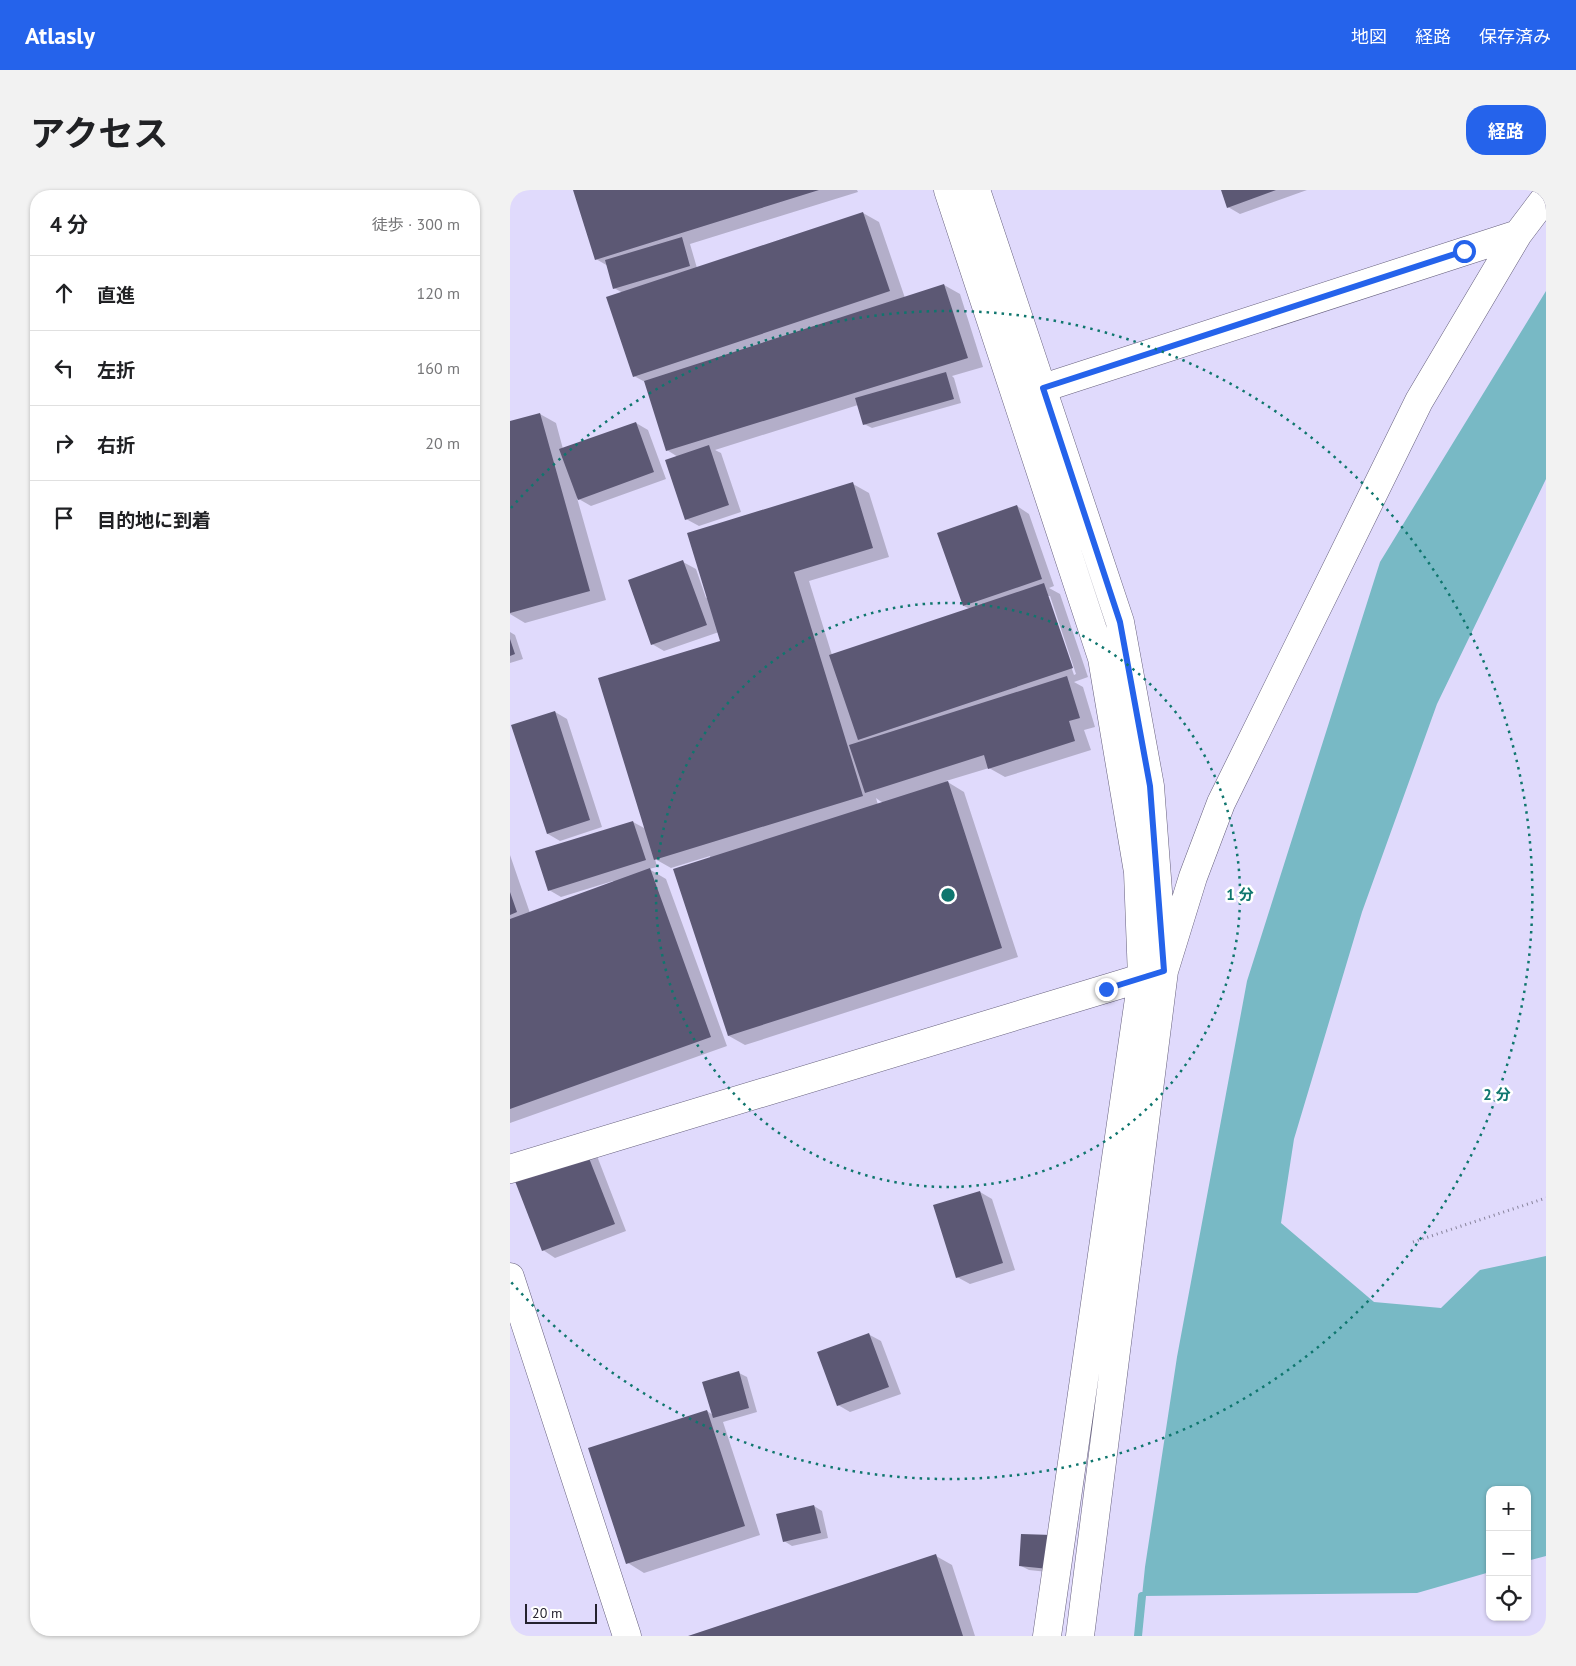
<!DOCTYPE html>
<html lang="ja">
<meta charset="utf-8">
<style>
:root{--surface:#fff;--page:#f2f2f2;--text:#202124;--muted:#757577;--line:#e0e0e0;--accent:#2563eb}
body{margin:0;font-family:"PT Sans","Noto Sans JP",sans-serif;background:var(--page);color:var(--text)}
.controls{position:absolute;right:15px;bottom:15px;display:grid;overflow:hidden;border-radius:10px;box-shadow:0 1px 4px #0004}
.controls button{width:45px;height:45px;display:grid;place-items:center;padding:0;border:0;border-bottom:1px solid var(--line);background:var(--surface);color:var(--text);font:25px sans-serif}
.scale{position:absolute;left:15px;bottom:12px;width:72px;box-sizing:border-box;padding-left:5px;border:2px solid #24222e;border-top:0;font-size:14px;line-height:18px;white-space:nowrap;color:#24222e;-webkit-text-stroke:4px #fff;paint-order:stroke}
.stop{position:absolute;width:15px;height:15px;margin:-11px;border:4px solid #2563eb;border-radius:50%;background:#fff}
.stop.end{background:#2563eb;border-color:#fff;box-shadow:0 1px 5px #0008}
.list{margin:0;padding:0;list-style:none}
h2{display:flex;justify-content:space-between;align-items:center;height:65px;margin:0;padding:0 20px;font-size:21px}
h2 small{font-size:16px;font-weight:400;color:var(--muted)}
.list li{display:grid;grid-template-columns:32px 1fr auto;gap:15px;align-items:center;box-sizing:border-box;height:75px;padding:0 20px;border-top:1px solid var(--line)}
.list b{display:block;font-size:19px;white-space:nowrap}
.list em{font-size:16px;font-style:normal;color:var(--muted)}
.icon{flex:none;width:28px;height:28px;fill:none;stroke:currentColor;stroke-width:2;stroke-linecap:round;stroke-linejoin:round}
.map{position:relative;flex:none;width:1036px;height:1446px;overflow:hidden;border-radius:20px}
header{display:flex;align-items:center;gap:30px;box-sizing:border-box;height:70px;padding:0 25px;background:var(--accent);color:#fff}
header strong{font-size:24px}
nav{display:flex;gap:28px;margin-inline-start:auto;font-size:18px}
.intro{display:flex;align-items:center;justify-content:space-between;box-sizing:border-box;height:120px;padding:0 30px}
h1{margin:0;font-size:35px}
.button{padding:12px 22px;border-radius:20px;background:var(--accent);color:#fff;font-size:18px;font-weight:700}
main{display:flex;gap:30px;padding:0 30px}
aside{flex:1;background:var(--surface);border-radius:20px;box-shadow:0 1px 4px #0004}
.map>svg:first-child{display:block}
.water{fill:#78b9c5}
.shadow{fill:#0003;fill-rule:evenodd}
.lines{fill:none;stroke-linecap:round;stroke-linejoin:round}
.stream{stroke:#78b9c5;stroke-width:8}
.building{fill:#5c5874}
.secondary-casing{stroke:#66607d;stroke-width:29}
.path{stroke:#87839b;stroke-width:3;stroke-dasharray:1 4;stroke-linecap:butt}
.secondary{stroke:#fff;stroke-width:28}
.route{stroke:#2563eb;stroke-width:6}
.ring{fill:none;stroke:#0f766e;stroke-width:2.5;stroke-dasharray:2.5 5}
.centre{fill:#0f766e;stroke:#fff;stroke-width:2.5}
.ring-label{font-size:15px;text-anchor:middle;font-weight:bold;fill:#0f766e;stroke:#fff;stroke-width:5;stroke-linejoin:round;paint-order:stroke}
</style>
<header>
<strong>Atlasly</strong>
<nav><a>地図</a><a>経路</a><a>保存済み</a></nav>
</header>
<div class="intro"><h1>アクセス</h1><a class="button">経路</a></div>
<main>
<aside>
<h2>4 分<small>徒歩 · 300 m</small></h2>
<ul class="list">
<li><svg class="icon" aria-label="ahead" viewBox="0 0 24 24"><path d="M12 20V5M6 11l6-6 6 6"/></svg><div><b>直進</b></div><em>120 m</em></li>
<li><svg class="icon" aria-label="left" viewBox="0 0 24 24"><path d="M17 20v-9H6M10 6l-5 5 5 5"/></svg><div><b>左折</b></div><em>160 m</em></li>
<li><svg class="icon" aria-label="right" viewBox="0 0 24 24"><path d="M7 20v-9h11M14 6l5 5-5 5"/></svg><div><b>右折</b></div><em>20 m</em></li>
<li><svg class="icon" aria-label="arrive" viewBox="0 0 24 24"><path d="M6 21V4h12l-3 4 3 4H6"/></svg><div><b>目的地に到着</b></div></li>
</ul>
</aside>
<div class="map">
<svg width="1036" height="1446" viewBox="0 0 1036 1446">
<rect width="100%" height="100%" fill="#e0dafc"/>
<path class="water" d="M1036 101V289L927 514 852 722 784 949 771 1033 864 1112 931 1118 970 1080 1036 1066V1366L1017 1371V1300H980V1382L907 1403 632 1406 635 1377 667 1167 737 791 870 372Z"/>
<path class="shadow" d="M65 0H347L348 2 180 54 187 78 353 23 369 32 395 108 434 95 450 104 473 177 442 186 444 188 451 213 362 238 354 234 348 215 205 260 211 263 231 322 189 336 176 329 168 267 157 260 135 192 124 186 113 103 104 98 98 76 86 69Z
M712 0H797L730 24 718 17Z
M30 224 46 233 53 259 126 233 138 240 156 289 81 316 67 308 96 410 15 433 0 424V232Z
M343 294 359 303 379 367 299 391 322 465 460 419 454 416 507 316 519 324 544 396 539 398 550 404 578 487 564 492 573 497 585 537 574 540 581 560 495 587 479 578 436 591 454 602 508 767 235 855 219 846 200 666 161 678 145 669 147 677 139 679 156 689 217 856 0 933V665L20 723 104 693 103 691 51 707 39 700 123 632 136 639 212 451 209 442 154 461 142 454 173 372 186 379 196 408 198 407ZM537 406H540L566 484 564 485ZM366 608 370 611 374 613 368 615Z
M0 442 5 445 13 469 0 473Z
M45 522 57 529 92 637 50 651 38 644Z
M87 966 116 1041 45 1068 33 1060 4 986Z
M470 1002 482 1009 505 1080 460 1094 447 1087Z
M358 1144 371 1151 391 1204 340 1222 328 1215Z
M229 1183 237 1187 247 1222 213 1232 250 1345 134 1383 118 1373 197 1221 203 1225Z
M304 1316 312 1321 318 1348 282 1356 274 1351Z
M512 1345 547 1383 519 1380 511 1376Z
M426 1366 442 1375 465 1446H181Z"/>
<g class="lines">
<path class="stream" d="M628 1446 632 1406"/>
</g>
<path class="building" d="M63 0H309L85 70Z
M711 0H766L717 18Z
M353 22 380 101 123 187 96 107Z
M172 47 180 76 103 99 95 70Z
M434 94 458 168 156 261 134 191Z
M436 182 444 209 353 235 345 208Z
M30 223 80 401 0 423V231Z
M126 232 144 282 68 310 49 259Z
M199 255 219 315 175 330 155 270Z
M343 292 363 358 284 382 353 606 144 670 88 488 210 451 177 343Z
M507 315 532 389 453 416 427 343Z
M173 370 197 435 141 455 118 390Z
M534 393 563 478 348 550 319 465Z
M0 449 5 464 0 466Z
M557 486 570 528 559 531 565 551 478 579 474 565 355 603 339 555Z
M45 521 80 630 37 644 1 535Z
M438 591 492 758 218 846 163 679Z
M123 631 136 670 38 701 25 661Z
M140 678 201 847 0 919V729Z
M0 702 7 722 0 725Z
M75 958 105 1034 32 1061 3 986Z
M470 1001 493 1073 446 1088 423 1015Z
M359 1143 379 1197 327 1216 307 1162Z
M229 1181 239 1218 203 1228 192 1192Z
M197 1220 235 1336 116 1374 78 1258Z
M304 1315 311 1343 273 1352 266 1324Z
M511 1344 542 1345 539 1379 509 1376Z
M426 1364 453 1446H178Z"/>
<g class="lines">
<defs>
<path id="secondary" d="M438 0 592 468 628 682 632 788 537 1446
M466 0 610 432 640 596 653 767
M533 198 1008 44
M0 979 648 783
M0 1087 117 1446
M570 1446 654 781 683 687 711 613 909 211 1008 44 1036 7"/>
</defs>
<use href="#secondary" class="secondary-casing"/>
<path class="path" d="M903 1052 1036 1008"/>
<use href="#secondary" class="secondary"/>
</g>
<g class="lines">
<path class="route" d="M596 799 654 781 640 596 610 432 533 198 954 61"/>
</g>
<g class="ring">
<circle cx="438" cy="705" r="292"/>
<path d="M1 318A584 584 0 1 1 1 1092"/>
</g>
<circle cx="438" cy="705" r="8" class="centre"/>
<g class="ring-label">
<text x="730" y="710">1 分</text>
<text x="987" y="910">2 分</text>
</g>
</svg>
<div class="controls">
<button>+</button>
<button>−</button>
<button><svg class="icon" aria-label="locate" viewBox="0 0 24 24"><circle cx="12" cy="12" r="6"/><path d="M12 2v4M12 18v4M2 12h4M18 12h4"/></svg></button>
</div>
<div class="scale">20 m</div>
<div class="stop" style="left:954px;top:61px"></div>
<div class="stop end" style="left:596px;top:799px"></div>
</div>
</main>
